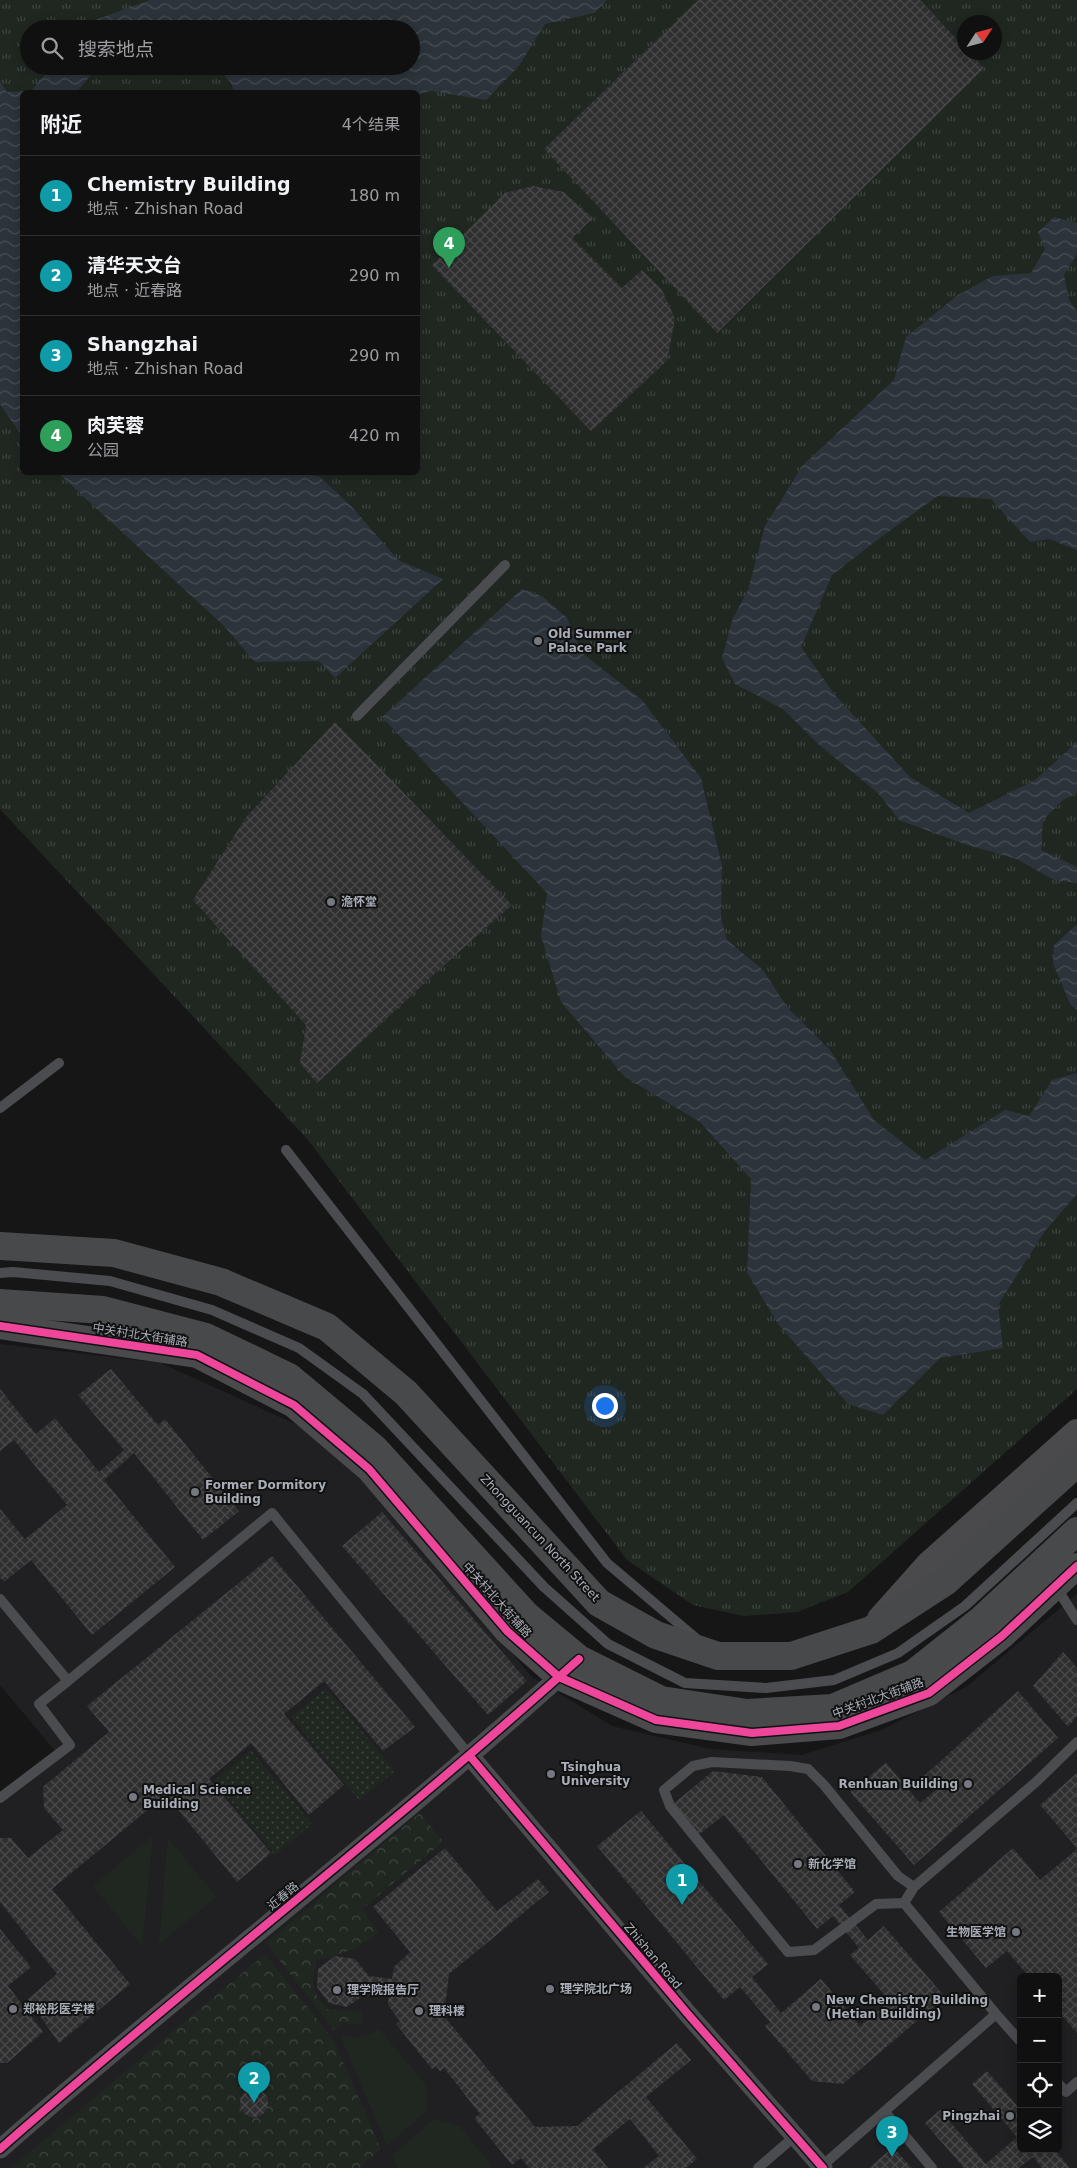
<!DOCTYPE html>
<html lang="zh">
<meta charset="utf-8">
<style>
:root{--surface:#101011;--page:#19191a;--text:#f1f3f6;--muted:#9c9d9f;--line:#303031;--accent:#0f766e}
body{margin:0;font-family:"DejaVu Sans","Noto Sans SC",sans-serif;background:var(--page);color:var(--text)}
.controls{position:absolute;right:15px;bottom:15px;display:grid;overflow:hidden;border-radius:8px;box-shadow:0 2px 12px #0003}
.controls button{width:45px;height:45px;display:grid;place-items:center;padding:0;border:0;border-bottom:1px solid var(--line);background:var(--surface);color:var(--text);font:25px sans-serif}
.compass{position:absolute;left:957px;top:15px;width:45px;height:45px;border-radius:50%;background:var(--surface);box-shadow:0 2px 12px #0003;rotate:54deg}
.you{position:absolute;left:604px;top:1405px;width:18px;height:18px;margin:-12px;border:4px solid #fff;border-radius:50%;background:#1a73e8;box-shadow:0 0 0 8px #1a73e833}
.badge{display:grid;place-items:center;width:32px;height:32px;border-radius:50%;background:var(--accent);color:#fff;font-size:16px;font-weight:700}
.pin{position:absolute;translate:-50% -41px;filter:drop-shadow(0 1px 2px #0008)}
.pin::after{content:'';position:absolute;top:26px;width:18px;height:15px;background:inherit;clip-path:polygon(0 0,100% 0,50% 100%)}
.list{margin:0;padding:0;list-style:none}
h2{display:flex;justify-content:space-between;align-items:center;height:65px;margin:0;padding:0 20px;font-size:21px}
h2 small{font-size:16px;font-weight:400;color:var(--muted)}
.list li{display:grid;grid-template-columns:32px 1fr auto;gap:15px;align-items:center;box-sizing:border-box;height:80px;padding:0 20px;border-top:1px solid var(--line)}
.list b{display:block;font-size:19px;white-space:nowrap}
.list p{margin:0;font-size:16px;white-space:nowrap;color:var(--muted)}
.list em{font-size:16px;font-style:normal;color:var(--muted)}
.icon{flex:none;width:28px;height:28px;fill:none;stroke:currentColor;stroke-width:2;stroke-linecap:round;stroke-linejoin:round}
.map{position:relative;flex:none;width:1077px;height:2168px;overflow:hidden}
.search{position:absolute;background:var(--surface);box-shadow:0 2px 12px #0003;left:20px;top:20px;width:400px;height:55px;display:flex;align-items:center;gap:12px;box-sizing:border-box;padding:0 18px;border-radius:28px;color:var(--muted);font-size:19px}
.panel{position:absolute;background:var(--surface);box-shadow:0 2px 12px #0003;left:20px;top:90px;width:400px;height:385px;border-radius:8px}
.map>svg:first-child{display:block}
.built{fill:#202022;fill-rule:evenodd}
.grass{fill:#202721}
.forest{fill:url(#forest-crowns)}
.park{fill:url(#park-tufts);fill-rule:evenodd}
.garden{fill:url(#garden-dots)}
.water{fill:url(#water-waves)}
.building{fill:url(#building-cross-hatch)}
.lines{fill:none;stroke-linecap:round;stroke-linejoin:round}
.lane{stroke:#4b4c4f;stroke-width:10}
.street{stroke:#4b4c4f;stroke-width:19}
.secondary{stroke:#4a4a4d;stroke-width:26}
.primary{stroke:#48494b;stroke-width:28}
.cycleway-casing{stroke:#111112;stroke-width:11}
.cycleway{stroke:#ed469a;stroke-width:8}
.poi-dot{fill:#75787f;stroke:#111112;stroke-width:2}
.labels{text-anchor:middle;stroke-width:4;stroke-linejoin:round;paint-order:stroke}
.poi-label{font-size:12px;font-weight:bold;fill:#a8adb7;stroke:#111112;text-anchor:start}
.street-label{font-size:12px;fill:#a8adb7;stroke:#111112}
</style>
<div class="map">
<svg width="1077" height="2168" viewBox="0 0 1077 2168">
<defs>
<pattern id="forest-crowns" width="20" height="18" patternUnits="userSpaceOnUse" patternTransform="scale(1.25)"><rect width="20" height="18" fill="#202721"/><path d="M2 6a3 3 0 1 1 6 0M12 15a3 3 0 1 1 6 0" fill="none" stroke="#3e443f"/></pattern>
<pattern id="park-tufts" width="24" height="20" patternUnits="userSpaceOnUse" patternTransform="scale(1.25)"><rect width="24" height="20" fill="#202721"/><path d="M3 7l-1-3M5 7V3M7 7l1-3M15 17l-1-3M17 17v-4M19 17l1-3" fill="none" stroke="#3e443f"/></pattern>
<pattern id="garden-dots" width="8" height="8" patternUnits="userSpaceOnUse" patternTransform="scale(1.25)"><rect width="8" height="8" fill="#202721"/><path d="M2 2h.1M6 6h.1" fill="none" stroke="#3e443f" stroke-width="1.8" stroke-linecap="round"/></pattern>
<pattern id="water-waves" width="16" height="10" patternUnits="userSpaceOnUse" patternTransform="scale(1.25)"><rect width="16" height="10" fill="#2c333a"/><path d="M0 5q4-4 8 0t8 0" fill="none" stroke="#484e54"/></pattern>
<pattern id="building-cross-hatch" width="8" height="8" patternUnits="userSpaceOnUse" patternTransform="scale(1.25)"><rect width="8" height="8" fill="#2f2f30"/><path d="M0 0l8 8M0 8l8-8" fill="none" stroke="#4a4a4c"/></pattern>
</defs>
<rect width="100%" height="100%" fill="#161617"/>
<path class="built" d="M0 1344 161 1363 313 1432 408 1526 531 1676 612 1726 711 1749 802 1755 881 1730 966 1687 1077 1594V2168H0V1792L55 1751 0 1685ZM1021 1977H1058V2149H1021Z"/>
<path class="grass" d="M153 1836 142 1946 93 1886Z
M168 1838 216 1897 159 1944Z
M379 2029 426 2085 427 2111 387 2145 340 2035C356 2038 366 2039 379 2029Z
M434 2119 460 2126 493 2168H397L392 2156Z"/>
<path class="forest" d="M420 1813 443 1842 362 1909 378 1932C359 1949 341 1955 317 1960 311 1984 311 1990 327 2009L363 2012 361 2025 343 2023 334 2030 266 1943Z
M265 1954 333 2039 381 2149 359 2168H11Z"/>
<path class="park" d="M0 0H1077V1389L848 1592 797 1612 744 1616 693 1605 627 1560 308 1140 0 809ZM964 22H994V52H964ZM29 29H411V66H29ZM22 92H418V472H22Z"/>
<path class="garden" d="M326 1688 395 1771 359 1800 291 1717Z
M251 1750 312 1824 275 1855 214 1781Z"/>
<path class="water" d="M150 0H607L594 13 545 24 519 66 486 100 431 91 418 94 234 92 231 83 216 66H411V29H85L92 21Z
M52 66H98L77 92H22V436L0 404V81L7 92 31 91Z
M1054 217 1077 223V254L1064 275 1069 300 1077 311V550L1049 539 1030 542 991 499 938 496 881 537 832 575 801 647 835 695 910 777 969 813 1035 780 1077 742V793L1063 800 1043 820 1041 850 1077 867V883L1054 880 1017 859 964 844 899 820 878 793 818 744 783 709 735 684 722 658 733 618 748 590 765 526 803 465 894 380 906 337 958 295 993 276 1031 273 1045 249 1038 232Z
M300 472 320 477 353 508 398 560 443 579 335 678 319 661 255 662 224 626 58 473Z
M522 589 542 596 567 618 582 653 642 700 701 778 722 866 721 918 727 940 763 970 787 1007 830 1050 874 1120 925 1160 1005 1110 1029 1116 1052 1080 1077 1073V1194L1045 1231 998 1305 1003 1348 940 1358 883 1415 848 1404 778 1324 747 1272 751 1179 700 1122 625 1077 561 1002 541 936 547 893 382 717Z
M1077 924V1010L1070 1004 1053 963 1054 945Z"/>
<path class="building" d="M698 0H920L964 47V52H970L984 68 717 333 544 149Z
M533 186 563 192 593 218 572 238 622 288 642 270 662 290 675 319 667 361 591 431 432 265 505 193Z
M335 722 512 905 454 956 317 1083 300 1063 306 1025 193 900 247 816Z
M111 1369 158 1425 165 1419 239 1511 203 1540 134 1453 104 1480 175 1567 92 1635 31 1560 4 1582 0 1577V1509L25 1539 67 1505 14 1440 0 1451V1389L36 1434 55 1418 99 1472 124 1450 78 1395Z
M382 1512 527 1681 488 1715 342 1546Z
M272 1556 415 1727 383 1751 324 1681 284 1714 344 1785 309 1815 251 1743 209 1779 271 1853 237 1882 175 1806 150 1808 52 1889 130 1984 59 2043 28 1999 57 1974 0 1902V1838H11L28 1858 63 1830 44 1808 43 1787 109 1732 87 1706Z
M1063 1652 1077 1668V1716L1068 1727 1033 1686Z
M1018 1691 1058 1738 914 1865 850 1792 886 1763 920 1803 935 1791 924 1776Z
M713 1771 762 1777 855 1892 839 1905 868 1940 884 1926 945 1997 843 2084 812 2081 765 2026 770 2022 740 1987 724 2000 597 1846 641 1811 768 1964 752 1977 781 2013 821 1979 860 2026 890 2001 850 1955 859 1948 833 1916 817 1929 724 1815 697 1836 672 1805Z
M1077 1773V1848L1040 1805Z
M445 1848 497 1911 538 1879 549 1892 449 1974 444 2016 535 2127 577 2126 677 2043 691 2060 646 2097 697 2159 686 2168H643L659 2156 630 2119 593 2149 608 2168H529L521 2158 512 2165 474 2118 480 2114 444 2068 440 2071 436 2066 432 2069 396 2024 400 2021 388 2005 389 1996 364 1995 347 2007 329 2003 317 1987 318 1969 335 1956 355 1959 369 1976 392 1979 394 1967 410 1952 373 1907Z
M1013 1848 1040 1880 1077 1849V2033L1058 2011V1977H1029L1007 1951 986 1968 939 1912Z
M0 1929 31 1967 8 1986 43 2032 7 2063H0Z
M987 2071 1021 2110V2149H1054L1070 2168H1042L1033 2157 1019 2168H964L925 2123 940 2110 986 2164 1017 2137 972 2084Z
M240 2103a14 14 0 1 1 28 0a14 14 0 1 1-28 0Z
M893 2147 912 2168H869Z"/>
<g class="lines">
<path class="lane" d="M357 716 505 565
M0 1108 59 1063
M286 1150 607 1563 698 1640
M0 1273 13 1272 110 1281 212 1310 299 1348 363 1394 544 1587 608 1644 685 1683 766 1688 834 1680 898 1653 965 1606 1077 1503
M1056 1587 1077 1620
M0 1599 68 1681 272 1513 469 1755
M0 1798 70 1745 39 1704 68 1681
M904 1903 876 1904 814 1950 788 1952 670 1806 664 1790 693 1766 712 1762 790 1766 808 1769 824 1785 898 1876 914 1887
M904 1903 914 1887 1036 1782 1077 1742
M996 2014 1021 2042
M1058 2083 1066 2092 1077 2082
M885 2112 932 2168
M822 2166 996 2014 904 1903
M758 2168 795 2136"/>
<path class="street" d="M469 1755 687 2013 823 2168
M0 2149C186 1986 384 1835 568 1669"/>
<path class="secondary" d="M0 1326 197 1355 294 1405 369 1469 507 1631 559 1677 656 1720 752 1733 839 1726 929 1693 1002 1636 1077 1566
M880 1619 929 1564 1077 1432"/>
<path class="primary" d="M0 1246 114 1253 221 1282 327 1327 406 1393 599 1603 656 1635 718 1656H791L871 1630 945 1582 1077 1463
M0 1303 103 1310 206 1337 289 1377 374 1448 526 1615 579 1659 661 1700 747 1713 833 1708 913 1674 981 1620 1077 1531"/>
<defs>
<path id="cycleway" d="M0 1326 197 1355 294 1405 369 1469 507 1631 559 1677 656 1720 752 1733 839 1726 929 1693 1002 1636 1077 1566
M469 1755 687 2013 823 2168
M0 2149C190 1982 391 1828 579 1659"/>
</defs>
<use href="#cycleway" class="cycleway-casing"/>
<use href="#cycleway" class="cycleway"/>
</g>
<g class="poi-dot">
<circle cx="538" cy="641" r="5"/>
<circle cx="331" cy="902" r="5"/>
<circle cx="195" cy="1492" r="5"/>
<circle cx="551" cy="1774" r="5"/>
<circle cx="968" cy="1784" r="5"/>
<circle cx="133" cy="1797" r="5"/>
<circle cx="798" cy="1864" r="5"/>
<circle cx="1016" cy="1932" r="5"/>
<circle cx="550" cy="1989" r="5"/>
<circle cx="337" cy="1990" r="5"/>
<circle cx="816" cy="2007" r="5"/>
<circle cx="13" cy="2009" r="5"/>
<circle cx="419" cy="2011" r="5"/>
<circle cx="1010" cy="2116" r="5"/>
</g>
<g class="labels">
<g class="poi-label">
<text x="548" y="638">Old Summer<tspan x="548" dy="14">Palace Park</tspan></text>
<text x="341" y="906">澹怀堂</text>
<text x="205" y="1489">Former Dormitory<tspan x="205" dy="14">Building</tspan></text>
<text x="561" y="1771">Tsinghua<tspan x="561" dy="14">University</tspan></text>
<text x="958" y="1788" text-anchor="end">Renhuan Building</text>
<text x="143" y="1794">Medical Science<tspan x="143" dy="14">Building</tspan></text>
<text x="808" y="1868">新化学馆</text>
<text x="1006" y="1936" text-anchor="end">生物医学馆</text>
<text x="560" y="1993">理学院北广场</text>
<text x="347" y="1994">理学院报告厅</text>
<text x="826" y="2004">New Chemistry Building<tspan x="826" dy="14">(Hetian Building)</tspan></text>
<text x="23" y="2013">郑裕彤医学楼</text>
<text x="429" y="2015">理科楼</text>
<text x="1000" y="2120" text-anchor="end">Pingzhai</text>
</g>
<g class="street-label">
<text transform="translate(140 1335) rotate(9)" y="4">中关村北大街辅路</text>
<text transform="translate(540 1538) rotate(47)" y="4">Zhongguancun North Street</text>
<text transform="translate(497 1600) rotate(48)" y="4">中关村北大街辅路</text>
<text transform="translate(878 1698) rotate(-20)" y="4">中关村北大街辅路</text>
<text transform="translate(283 1896) rotate(-40)" y="4">近春路</text>
<text transform="translate(653 1956) rotate(50)" y="4">Zhishan Road</text>
</g>
</g>
</svg>
<div class="controls">
<button>+</button>
<button>−</button>
<button><svg class="icon" aria-label="locate" viewBox="0 0 24 24"><circle cx="12" cy="12" r="6"/><path d="M12 2v4M12 18v4M2 12h4M18 12h4"/></svg></button>
<button><svg class="icon" aria-label="layers" viewBox="0 0 24 24"><path d="M12 4l9 5-9 5-9-5zM3 14l9 5 9-5"/></svg></button>
</div>
<svg class="compass" viewBox="-18 -18 36 36"><path d="M0-13l5 13h-10z" fill="#e53935"/><path d="M0 13l5-13h-10z" fill="#9c9d9f"/></svg>
<div class="you"></div>
<div class="pin badge" style="left:682px;top:1905px;background:#0f9aa8">1</div>
<div class="pin badge" style="left:254px;top:2103px;background:#0f9aa8">2</div>
<div class="pin badge" style="left:892px;top:2157px;background:#0f9aa8">3</div>
<div class="pin badge" style="left:449px;top:268px;background:#2e9e5b">4</div>
<div class="search"><svg class="icon" aria-label="search" viewBox="0 0 24 24"><circle cx="10" cy="10" r="6"/><path d="M15 15l6 6"/></svg>搜索地点</div>
<section class="panel">
<h2>附近<small>4个结果</small></h2>
<ul class="list">
<li><span class="badge" style="background:#0f9aa8">1</span><div><b>Chemistry Building</b><p>地点 · Zhishan Road</p></div><em>180 m</em></li>
<li><span class="badge" style="background:#0f9aa8">2</span><div><b>清华天文台</b><p>地点 · 近春路</p></div><em>290 m</em></li>
<li><span class="badge" style="background:#0f9aa8">3</span><div><b>Shangzhai</b><p>地点 · Zhishan Road</p></div><em>290 m</em></li>
<li><span class="badge" style="background:#2e9e5b">4</span><div><b>肉芙蓉</b><p>公园</p></div><em>420 m</em></li>
</ul>
</section>
</div>
